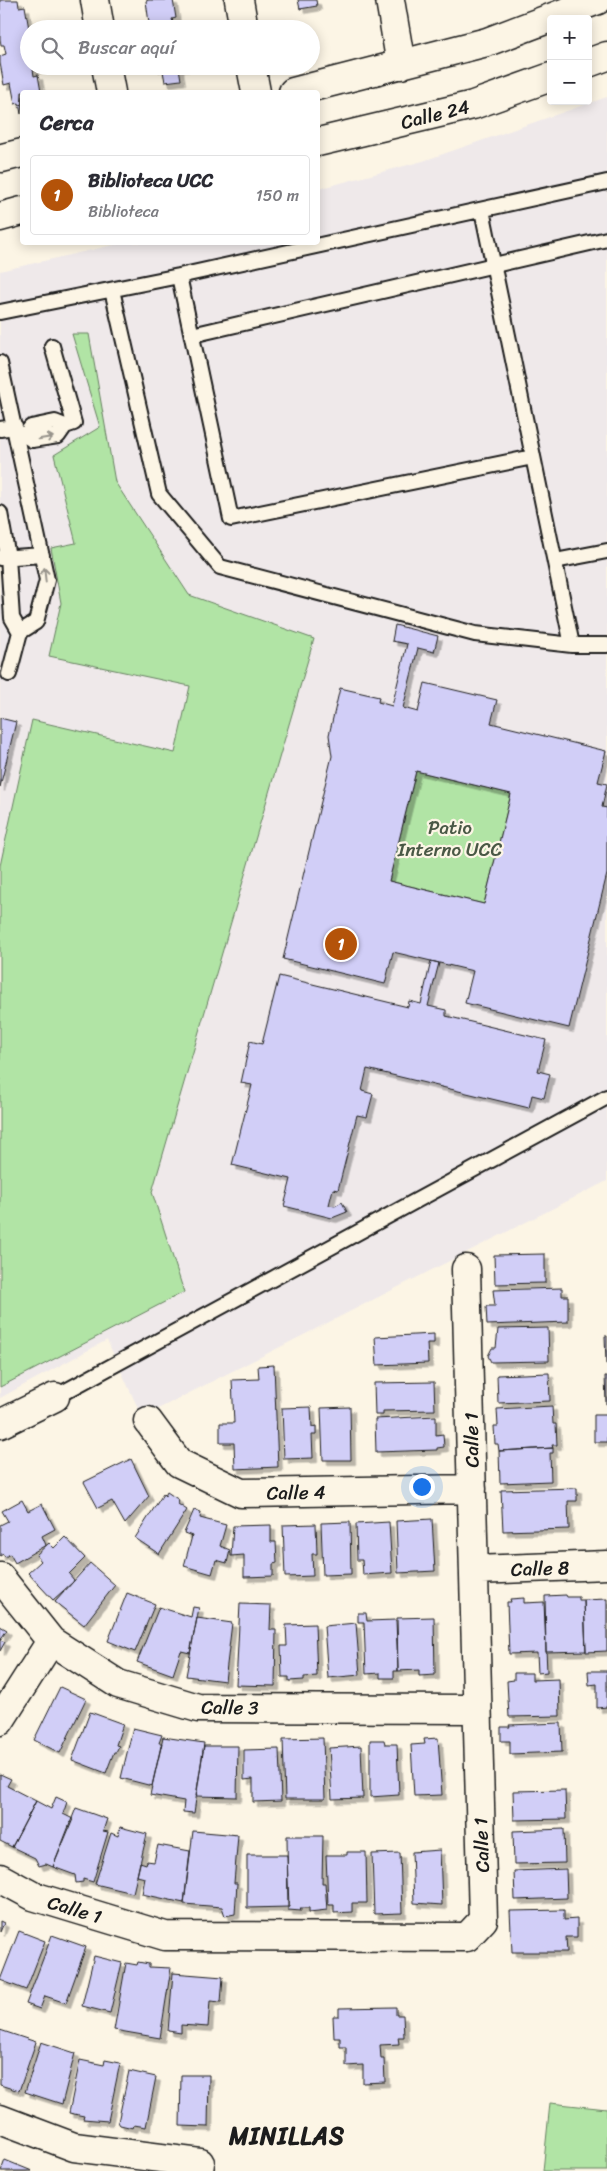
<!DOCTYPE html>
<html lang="es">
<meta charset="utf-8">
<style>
:root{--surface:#fff;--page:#f2f2f3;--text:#2b2b33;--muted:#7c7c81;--line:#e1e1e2;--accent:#b45309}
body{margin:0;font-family:Sriracha,sans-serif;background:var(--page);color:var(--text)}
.controls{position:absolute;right:15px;top:15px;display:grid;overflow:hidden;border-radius:5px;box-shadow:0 2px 12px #0003}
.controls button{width:45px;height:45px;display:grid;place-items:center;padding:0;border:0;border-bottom:1px solid var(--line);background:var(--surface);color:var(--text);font:25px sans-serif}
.you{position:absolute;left:421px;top:1486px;width:18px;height:18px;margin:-12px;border:4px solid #fff;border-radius:50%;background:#1a73e8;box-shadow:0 0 0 8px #1a73e833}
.badge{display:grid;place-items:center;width:32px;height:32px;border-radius:50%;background:var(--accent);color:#fff;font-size:16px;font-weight:700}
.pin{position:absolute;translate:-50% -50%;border:2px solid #fff;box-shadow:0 1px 5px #0006}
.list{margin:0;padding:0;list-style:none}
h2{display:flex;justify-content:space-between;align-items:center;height:65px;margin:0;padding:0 20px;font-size:21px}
h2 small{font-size:16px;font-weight:400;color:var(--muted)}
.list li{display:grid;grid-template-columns:32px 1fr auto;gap:15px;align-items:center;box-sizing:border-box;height:80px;margin:0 10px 10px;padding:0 10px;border:1px solid var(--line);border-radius:5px}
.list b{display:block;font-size:19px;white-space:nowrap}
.list p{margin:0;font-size:16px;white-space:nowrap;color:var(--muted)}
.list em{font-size:16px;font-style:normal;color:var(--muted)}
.icon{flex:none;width:28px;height:28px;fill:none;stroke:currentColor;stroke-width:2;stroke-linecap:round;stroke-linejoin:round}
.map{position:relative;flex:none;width:607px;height:2171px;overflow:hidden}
.search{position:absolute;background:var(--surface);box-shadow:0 2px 12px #0003;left:20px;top:20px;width:300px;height:55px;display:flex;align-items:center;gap:12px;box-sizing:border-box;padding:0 18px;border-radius:28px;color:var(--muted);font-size:19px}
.panel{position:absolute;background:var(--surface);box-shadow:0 2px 12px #0003;left:20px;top:90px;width:300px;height:155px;border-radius:5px}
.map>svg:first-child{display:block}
.built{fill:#efe9ea}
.green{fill:#b1e4a5;stroke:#668060}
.building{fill:#d1cef7;stroke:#1c1c1c;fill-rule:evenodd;filter:url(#shadow)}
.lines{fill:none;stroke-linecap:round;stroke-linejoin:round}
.lane-casing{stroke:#1c1c1c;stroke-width:18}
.street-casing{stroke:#1c1c1c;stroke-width:31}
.lane{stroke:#fcf5e5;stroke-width:14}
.street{stroke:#fcf5e5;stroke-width:28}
.oneway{stroke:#97938b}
.labels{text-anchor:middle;stroke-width:4.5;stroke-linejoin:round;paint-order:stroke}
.street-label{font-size:19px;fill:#1c1c1c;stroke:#fcf5e5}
.park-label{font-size:19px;fill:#495845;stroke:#fcf5e5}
.district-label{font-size:24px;font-weight:bold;letter-spacing:1px;fill:#1c1c1c;stroke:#fcf5e5}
</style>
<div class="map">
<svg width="607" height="2171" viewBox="0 0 607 2171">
<defs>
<filter id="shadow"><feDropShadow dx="4.5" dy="4.5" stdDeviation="0" flood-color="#0004"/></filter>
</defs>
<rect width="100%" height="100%" fill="#fcf5e5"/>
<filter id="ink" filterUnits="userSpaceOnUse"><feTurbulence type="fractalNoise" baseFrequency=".02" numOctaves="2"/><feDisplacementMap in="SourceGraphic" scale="10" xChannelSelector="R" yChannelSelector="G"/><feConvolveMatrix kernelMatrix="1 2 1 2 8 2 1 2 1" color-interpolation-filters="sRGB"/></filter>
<g filter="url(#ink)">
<path class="built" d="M607 97V1181L142 1417 107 1340 0 1398V271L122 243 318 242V189L423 161Z"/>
<path class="green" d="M72 334H89L115 482 189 595 314 639 152 1192 184 1292 0 1387V866L32 720 175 753 190 686 49 656 61 603 51 548 76 543 54 455 100 427Z
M416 771 511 794 484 904 389 881Z
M550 2103 607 2109V2171H543Z"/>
<path class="building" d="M0 0H18L19 7 25 6 29 29V66H47L33 69 34 76 38 75 41 92H22L21 114 19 103 15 104 11 83 4 85 0 63V56L6 54 4 45H1L0 39Z
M149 0H173L176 18 172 19 174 26 192 24V29H142V24L149 23 146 1Z
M298 0H316L317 6 300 9Z
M159 66H185V67L179 68 181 80 165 82 163 71 159 72Z
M395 625 438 636 434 652 418 648 403 708 418 712 425 683 497 700 491 723 606 751 598 782 607 784 602 807 607 808V874L569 1028 465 1003 473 971 431 961 393 952 385 984 283 959 332 756 329 735 340 688 379 697 378 702 392 706 407 644 392 641ZM416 771 511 794 484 904 389 881Z
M0 718 16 722 0 787Z
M431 961 439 963 428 1006 446 1010V1016L546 1040 538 1071 550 1074 544 1098 532 1095 529 1108 367 1069 362 1091 373 1094 367 1117 357 1115 338 1190 333 1189 329 1205 335 1206 342 1202 347 1212 332 1218 284 1206 291 1179 232 1165 252 1085 241 1083 250 1041 262 1044 279 976 408 1007 409 1001 421 1004Z
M545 1254V1283L495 1284 494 1255Z
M562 1288V1296H568V1322L487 1325 486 1306H495L493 1290Z
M548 1328 549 1361 491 1362 488 1356 492 1348H496L498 1329Z
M434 1334V1343H427L428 1363 377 1365 375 1337Z
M605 1336H607V1364H606Z
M274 1365 278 1467 235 1469 234 1443H220V1423H234L232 1380 259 1379 258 1366Z
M549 1373 550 1401 498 1403 497 1375Z
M605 1376H607V1404H606Z
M434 1382 435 1410 383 1411V1415H375L374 1383Z
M552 1406 553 1424H556L557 1445H552L553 1448 499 1451 498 1444H495L494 1426H498L497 1409Z
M311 1407 312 1427 316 1426V1435H312L313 1458 284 1459 282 1408Z
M350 1407 351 1460H323L321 1408Z
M594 1415H607V1442H594Z
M436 1416V1435L443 1434 444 1447 437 1448V1450L376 1452 375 1419Z
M553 1448V1453H550L551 1481 500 1483 499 1451Z
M131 1459 149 1496 125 1524 112 1501 98 1508 84 1482Z
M577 1488V1501H568L569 1529 503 1531 501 1490Z
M167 1492 179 1500 178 1504 187 1510 159 1554 135 1538 163 1494 165 1496Z
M22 1500 28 1511 42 1504 55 1529 42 1536 46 1545 15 1563 10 1554 5 1557 3 1554 0 1556V1525L8 1521 2 1511Z
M194 1510 201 1512 200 1518 226 1525 220 1546 230 1550 227 1563 216 1560 212 1574 184 1566 192 1536 184 1533Z
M432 1519 435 1571 398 1573 396 1521Z
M350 1522 351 1574 323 1575 321 1523Z
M389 1522 392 1573 363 1575 362 1560H357L356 1524Z
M316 1524 317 1554H312L313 1576 285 1577 283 1525Z
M271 1525V1542H276L277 1563 273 1564V1576L244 1577V1555L231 1556 233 1526Z
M65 1537 85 1558 69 1574 74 1580 73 1582 53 1600 28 1573 41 1561 36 1555 49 1543 54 1548Z
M90 1563 115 1585 84 1625 55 1602Z
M127 1593 155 1604 135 1652 108 1641Z
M566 1595 567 1597H579V1600H584L586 1651 546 1652 545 1596Z
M524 1598V1603L544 1602 547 1672 538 1673 537 1653 509 1654 507 1602H511L510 1599Z
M607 1599V1651L586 1652 584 1600Z
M240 1604 271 1605 270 1630H276L275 1686 236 1685Z
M159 1607 191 1617 193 1607 199 1608 190 1653 181 1651 173 1675 137 1662Z
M358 1613H366L367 1621 396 1620 398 1671H394V1678H380V1673L366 1674 364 1622H358Z
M434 1617 435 1675 419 1676V1670L398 1671 397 1618Z
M197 1618 232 1623 225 1681 186 1676Z
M356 1623 360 1675 328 1678 324 1626Z
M315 1624 317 1676 304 1677V1680L289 1681V1677H282L281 1646H287L286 1625Z
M0 1626 7 1630 0 1640 5 1642 0 1651Z
M588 1671H607V1707L597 1708V1684L589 1685Z
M514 1673H532V1680L559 1679 560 1716 509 1717 507 1681 514 1680Z
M60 1687 86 1699 60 1753 34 1740Z
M90 1712 123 1724 116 1745 119 1746 116 1752H114L106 1773 72 1760Z
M561 1723 562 1752 510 1754V1741H501V1727H510L509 1725Z
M133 1728 162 1735 159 1743H162L152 1786 121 1778Z
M163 1737 204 1743 194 1813 183 1812 184 1801 150 1795Z
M323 1738 325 1799H285L283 1739Z
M438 1738 442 1795 414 1796 411 1745 425 1744 424 1739Z
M370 1740H384L385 1744H397L399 1795 370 1797Z
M204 1746H238L237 1797 196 1796Z
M361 1746 363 1798 332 1799 329 1748Z
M279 1749 281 1801 253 1802V1779L244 1780V1750Z
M0 1774 11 1779 7 1786 36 1801 12 1847 0 1841Z
M565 1790 566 1819 514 1820 513 1791Z
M56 1797 67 1802 63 1814 73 1819 53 1867 46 1864 39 1866 35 1858 12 1847 36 1801 51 1809Z
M76 1808 107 1819 103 1831 108 1832 93 1882 83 1879V1882L76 1883 75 1875 53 1867Z
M120 1827 147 1834 133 1893 95 1884 111 1833 118 1836Z
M564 1829 565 1863 514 1864 513 1831Z
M193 1831 238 1835 234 1883H237L235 1914 225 1916 222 1907 184 1904Z
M287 1836H323L322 1883H325L327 1910 309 1912V1908H300L301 1911 288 1910Z
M158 1845 190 1851 184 1903 142 1894 145 1878 137 1876 140 1862 146 1864 147 1861 154 1862Z
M440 1850 442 1905 414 1903 412 1852Z
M347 1852H366L367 1903H352V1912L334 1913V1905H328L326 1855H347Z
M400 1853 402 1913 374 1914 372 1854Z
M247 1855H287L289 1907 247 1908Z
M566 1869 567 1898 515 1900 514 1871Z
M564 1910V1920L577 1919V1937H566L567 1952H512L510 1911Z
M0 1921 4 1923 0 1932Z
M19 1931 45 1941 26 1990 0 1980Z
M52 1935 86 1947 66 2003 45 1996 40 2009 26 2004Z
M94 1956 122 1963 110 2013 82 2006Z
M138 1962 149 1964V1967L171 1968 160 2038 114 2030 126 1963 137 1965Z
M173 1973 223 1977 221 2002 210 2001 208 2027 181 2025V2033L168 2031Z
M396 2007V2015H403L404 2037H398L399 2044 380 2045 381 2059H384L385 2082 363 2083V2065L346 2066V2047H340V2038H334L333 2016H339V2008Z
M0 2030 36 2042 19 2091 0 2085Z
M41 2042 75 2053 62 2104 25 2092Z
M80 2060 104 2065 105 2060 120 2063 108 2121 83 2119 84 2116 69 2113Z
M129 2071 156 2077 146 2127 134 2125 133 2128 120 2125 118 2122Z
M181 2075H209L208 2127 180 2126Z
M5 2160 32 2171H1Z"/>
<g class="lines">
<defs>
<path id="lane" d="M482 210 572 645
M179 276 231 519 533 457
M112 290 159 494 220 567 475 634 572 645H607
M0 312 179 276 607 182
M192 335 607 239
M0 363 47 580 36 622 20 632 12 618 8 557 0 513
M0 429 15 427
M25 435 32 440 58 436 65 426 74 423 52 346
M17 436 25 435 31 427 55 422 65 426
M0 558 42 555
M555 561 607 551
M9 674 20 632
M55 1397 607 1097"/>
<path id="street" d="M95 0 100 29
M239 0 244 29
M390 0 401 65
M588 63 607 56
M106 66 111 92
M251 66 256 92
M293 92 487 42 598 0
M318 142 473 105 551 77
M2 158 22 153
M0 217 22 211
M148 1421 179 1463 241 1493 472 1489
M0 1424 55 1397
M474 1570 607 1565
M0 1577 51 1641 118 1684 198 1708 477 1709
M0 1721 51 1641
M0 1878 33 1896 165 1936 467 1937 483 1920 466 1269
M0 2119 74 2147 200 2163 199 2171"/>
</defs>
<use href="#lane" class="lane-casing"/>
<use href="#street" class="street-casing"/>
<use href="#lane" class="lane"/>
<use href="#street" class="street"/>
</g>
<defs><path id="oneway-shaft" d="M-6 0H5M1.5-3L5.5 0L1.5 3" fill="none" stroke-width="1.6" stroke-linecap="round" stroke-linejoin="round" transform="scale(1.25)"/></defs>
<g class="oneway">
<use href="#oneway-shaft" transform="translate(46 438) rotate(-9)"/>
<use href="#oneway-shaft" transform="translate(45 575) rotate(-96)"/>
</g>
</g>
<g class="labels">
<g class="street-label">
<text transform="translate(435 114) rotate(-14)" y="7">Calle 24</text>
<text transform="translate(471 1440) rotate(-91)" y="7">Calle 1</text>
<text transform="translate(296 1492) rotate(-1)" y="7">Calle 4</text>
<text transform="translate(540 1568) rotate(-2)" y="7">Calle 8</text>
<text transform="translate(230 1707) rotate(1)" y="7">Calle 3</text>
<text transform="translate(481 1845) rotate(-92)" y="7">Calle 1</text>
<text transform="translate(75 1909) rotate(17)" y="7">Calle 1</text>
</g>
<g class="park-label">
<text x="450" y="834">Patio<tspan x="450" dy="22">Interno UCC</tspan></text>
</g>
<g class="district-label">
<text x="287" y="2144">MINILLAS</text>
</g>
</g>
</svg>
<div class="controls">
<button>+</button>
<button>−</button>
</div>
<div class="you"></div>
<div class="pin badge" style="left:341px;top:944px">1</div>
<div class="search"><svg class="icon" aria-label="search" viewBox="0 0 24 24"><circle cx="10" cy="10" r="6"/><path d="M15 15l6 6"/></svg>Buscar aquí</div>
<section class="panel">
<h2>Cerca<small></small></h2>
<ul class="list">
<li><span class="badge">1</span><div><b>Biblioteca UCC</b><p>Biblioteca</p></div><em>150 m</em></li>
</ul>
</section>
</div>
